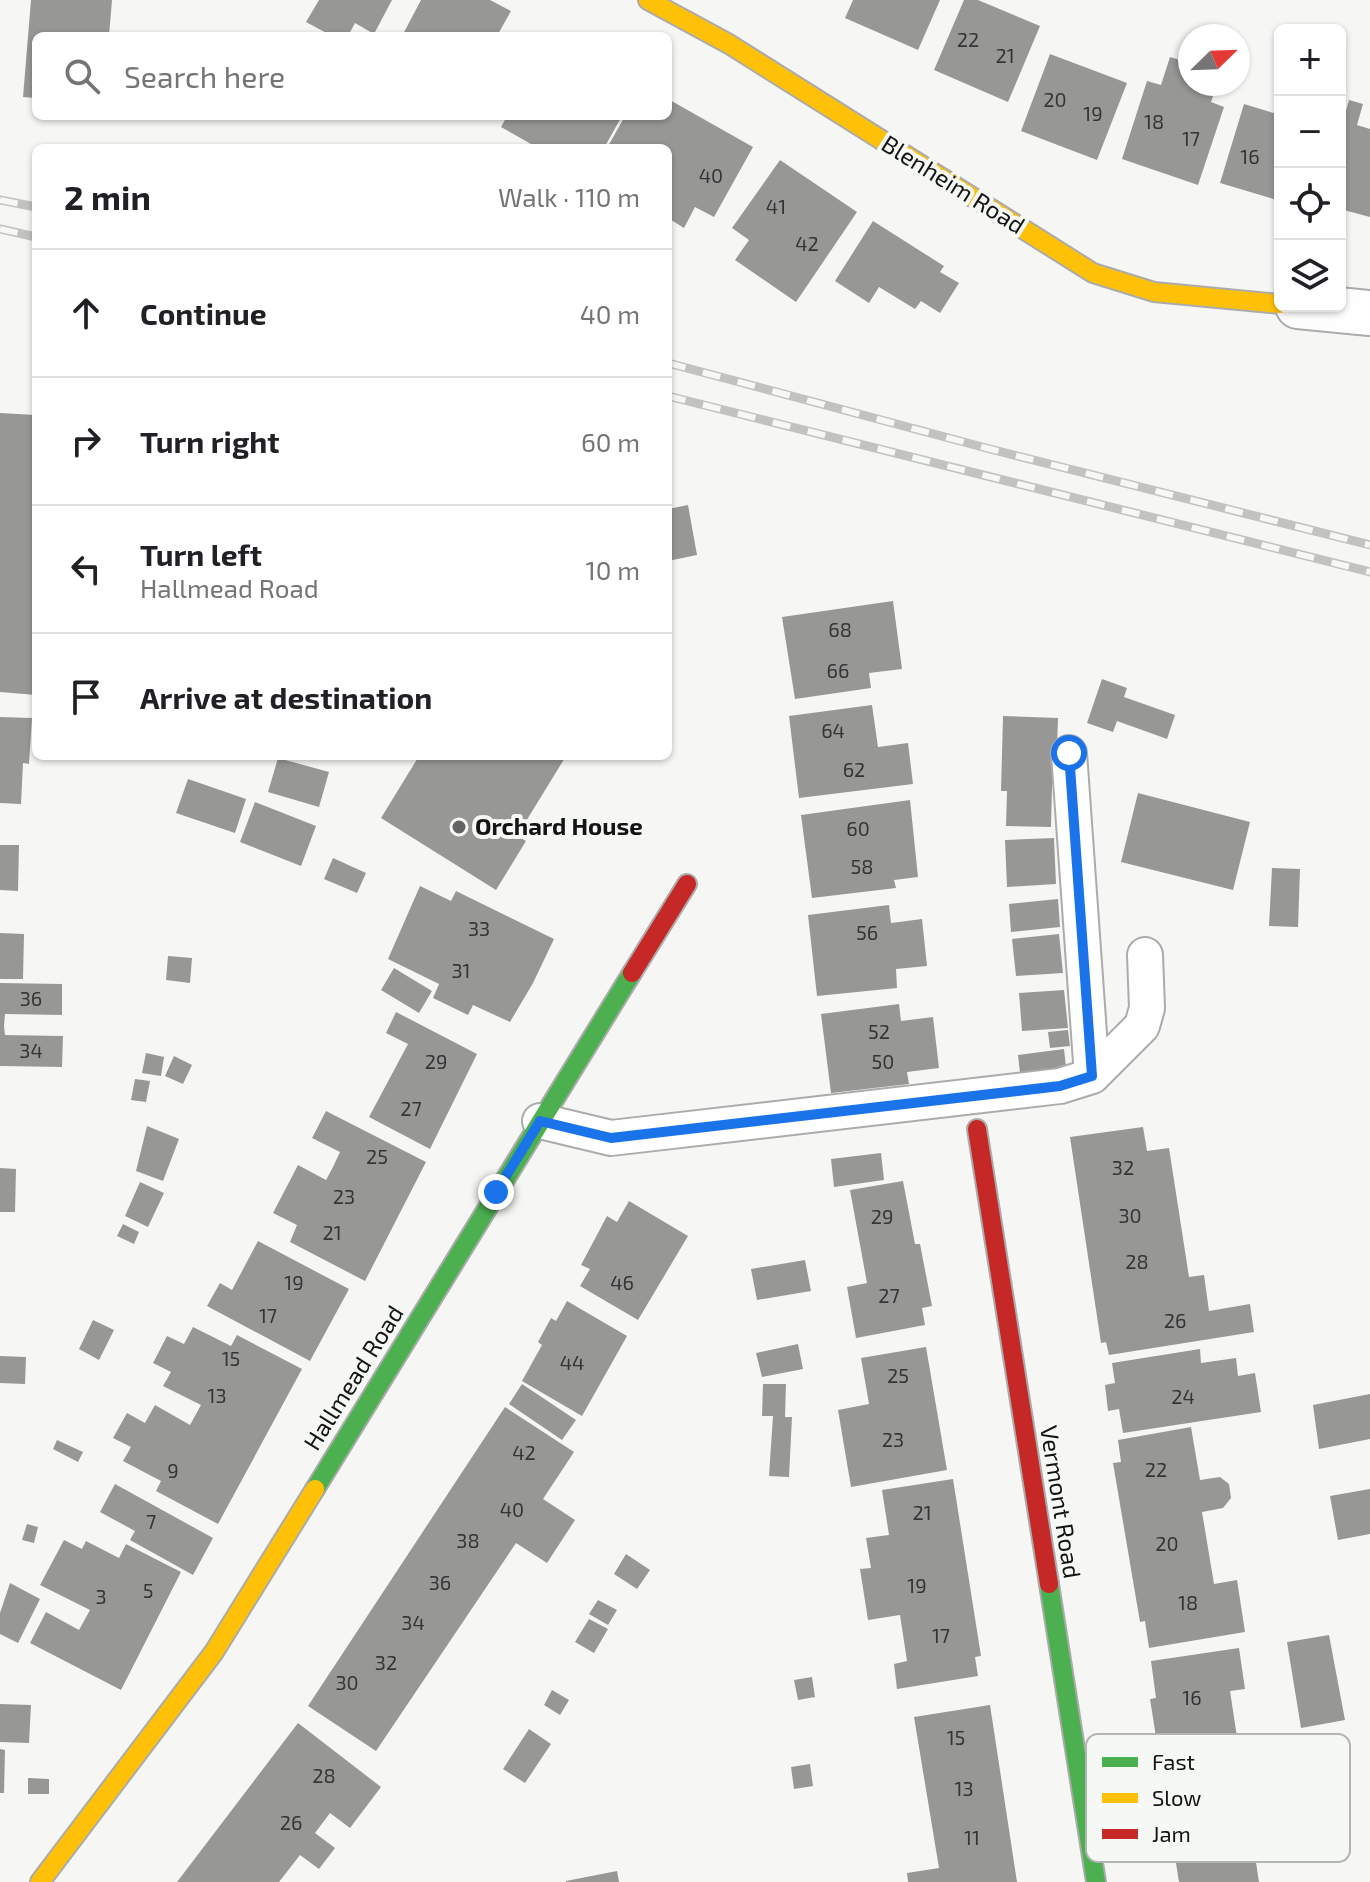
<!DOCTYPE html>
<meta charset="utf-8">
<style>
:root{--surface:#fff;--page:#f2f2f2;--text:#202124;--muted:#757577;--line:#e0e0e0}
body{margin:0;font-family:"Exo 2",sans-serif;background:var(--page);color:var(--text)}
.controls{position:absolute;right:24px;top:24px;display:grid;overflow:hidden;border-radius:12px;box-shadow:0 2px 6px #0004}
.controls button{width:72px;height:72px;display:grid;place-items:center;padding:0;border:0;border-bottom:2px solid var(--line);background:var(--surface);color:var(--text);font:40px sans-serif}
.compass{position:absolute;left:1178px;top:24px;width:72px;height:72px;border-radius:50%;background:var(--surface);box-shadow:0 2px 6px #0004;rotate:67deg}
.stop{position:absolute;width:24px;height:24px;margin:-18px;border:6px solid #1a73e8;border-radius:50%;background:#fff}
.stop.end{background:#1a73e8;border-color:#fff;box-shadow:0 2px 8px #0008}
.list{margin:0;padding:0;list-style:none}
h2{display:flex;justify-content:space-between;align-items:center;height:104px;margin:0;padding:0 32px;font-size:34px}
h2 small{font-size:26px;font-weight:400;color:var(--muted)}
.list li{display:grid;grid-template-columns:52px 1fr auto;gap:24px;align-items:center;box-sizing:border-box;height:128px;padding:0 32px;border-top:2px solid var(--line)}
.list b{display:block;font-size:30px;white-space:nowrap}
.list p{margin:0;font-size:26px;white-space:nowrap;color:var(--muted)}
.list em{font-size:26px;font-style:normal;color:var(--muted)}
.icon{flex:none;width:44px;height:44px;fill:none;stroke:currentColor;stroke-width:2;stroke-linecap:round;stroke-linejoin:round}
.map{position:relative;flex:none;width:1370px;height:1882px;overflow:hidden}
.search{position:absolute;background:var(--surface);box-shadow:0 2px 6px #0004;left:32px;top:32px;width:640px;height:88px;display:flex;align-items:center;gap:20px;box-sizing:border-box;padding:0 28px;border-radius:12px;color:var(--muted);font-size:30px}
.panel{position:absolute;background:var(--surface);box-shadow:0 2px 6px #0004;left:32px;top:144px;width:640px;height:616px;border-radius:12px}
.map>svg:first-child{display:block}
.building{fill:#979896}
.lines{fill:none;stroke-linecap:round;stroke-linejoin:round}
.lane-casing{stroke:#abacaa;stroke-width:38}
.street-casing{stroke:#abacaa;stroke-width:48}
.fast-casing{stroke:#abacaa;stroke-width:22}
.slow-casing{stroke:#abacaa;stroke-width:22}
.jam-casing{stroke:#abacaa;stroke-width:22}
.lane{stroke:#fefefe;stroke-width:34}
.street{stroke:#fefefe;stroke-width:44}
.fast{stroke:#4caf50;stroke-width:18}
.slow{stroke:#ffc107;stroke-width:18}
.jam{stroke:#c62828;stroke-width:18}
.rail-casing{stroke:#c2c2c1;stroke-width:9}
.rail{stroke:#f5f8f4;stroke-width:6;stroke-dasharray:18;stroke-linecap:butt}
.route{stroke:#1a73e8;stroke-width:10}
.poi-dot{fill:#626362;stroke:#f5f8f4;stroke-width:3}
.labels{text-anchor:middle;stroke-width:8;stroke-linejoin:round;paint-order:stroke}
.number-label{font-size:20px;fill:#343534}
.street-label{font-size:24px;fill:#131413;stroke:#f5f8f4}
.poi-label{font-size:24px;font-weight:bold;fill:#131413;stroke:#f5f8f4;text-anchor:start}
.key{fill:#f5f8f4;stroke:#b1b4b0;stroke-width:2}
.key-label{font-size:22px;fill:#131413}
</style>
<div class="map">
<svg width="1370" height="1882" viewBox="0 0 1370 1882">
<rect width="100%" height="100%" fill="#f6f7f5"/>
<path class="building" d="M31 0H112L109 36H36V98L23 97Z
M319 0H392L374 34 355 23 348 36H332L306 22Z
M421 0H490L511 11 497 36H402Z
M853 0H940L918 50 845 18Z
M964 0H978L1040 26 1008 102 934 70Z
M1050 54 1127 83 1097 160 1021 131Z
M1170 57 1190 63V84H1217L1211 102 1224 107 1198 185 1122 159 1147 81 1161 85Z
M668 99 753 147 714 217 695 207 684 228 668 218V148H607L625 116H668Z
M1349 100 1363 104 1357 125 1370 129V217L1340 209V132Z
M1244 104 1280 115V201L1220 183Z
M507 116H622L604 148H538L501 127Z
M780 160 857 212 796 302 735 260 749 240 732 228Z
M873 221 944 266 940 272 959 283 940 313 921 301 915 309 879 287 869 303 835 281Z
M0 413 36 415V695L0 692Z
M688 505 697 555 668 561V509Z
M893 601 902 669 869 673 871 688 795 699 782 617Z
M1102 679 1127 688 1124 697 1175 715 1167 739 1117 721 1113 732 1087 723Z
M872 705 878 747 908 743 913 784 799 798 789 716Z
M1003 716 1058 718 1057 748 1053 747 1051 827 1006 826 1007 791H1001Z
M0 717 32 718 29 764 23 763 21 804 0 803Z
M419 756H566L517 836 526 841 496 890 381 818Z
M278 758 329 772 319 807 268 792Z
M188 779 246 799 235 833 176 813Z
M1138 793 1250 822 1233 890 1121 862Z
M910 800 918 877 894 880 896 888 812 898 801 815Z
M255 802 316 826 301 866 240 842Z
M1054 838 1056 884 1007 887 1005 840Z
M0 845H19L18 891 0 890Z
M333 858 366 873 357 893 324 879Z
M1272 868 1300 869 1298 927 1269 926Z
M420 886 451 901 456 891 554 939 533 983 510 1022 473 1005 468 1015 433 998 439 984 388 959Z
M1058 899 1060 927 1011 932 1009 904Z
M889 905 891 923 922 919 927 966 896 969 897 988 817 996 808 915Z
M0 933 24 934 23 979H0Z
M1059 934 1063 973 1016 976 1012 939Z
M168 956 192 958 190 983 166 980Z
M394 968 432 991 419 1013 381 990Z
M0 983 62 984V1015L5 1014 4 1026 5 1035 63 1036 62 1067 0 1066Z
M1064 990 1068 1028 1022 1031 1019 993Z
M899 1004 901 1021 933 1017 939 1068 907 1072 909 1084 831 1093 821 1014Z
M396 1012 477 1054 430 1149 369 1117 408 1044 386 1033Z
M1068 1030 1070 1046 1050 1048 1048 1032Z
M1064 1049 1067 1076 1021 1082 1018 1055Z
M146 1053 164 1057 161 1076 142 1073Z
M174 1056 192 1065 183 1084 165 1076Z
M135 1079 150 1081 146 1102 131 1100Z
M326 1111 426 1162 365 1281 290 1242 297 1225 273 1213 298 1165 326 1180 333 1167 340 1152 312 1138Z
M147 1126 179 1139 163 1181 136 1171Z
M1143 1127 1147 1151 1169 1148 1189 1277 1204 1275 1209 1311 1250 1304 1254 1332 1109 1355 1106 1342 1101 1343 1070 1137Z
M881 1153 884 1180 834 1187 831 1159Z
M0 1168 16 1169 15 1212H0Z
M903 1181 915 1244H920L932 1306 922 1308 925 1325 856 1338 847 1287 867 1283 850 1190Z
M140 1182 164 1193 148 1227 125 1216Z
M629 1201 688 1236 638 1320 580 1286 590 1269 581 1265 607 1216 617 1222Z
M123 1224 139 1232 134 1244 117 1236Z
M258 1241 349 1289 310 1361 207 1306 220 1283 232 1290Z
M805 1260 811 1291 757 1300 751 1269Z
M567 1301 627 1336 582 1416 522 1381 542 1345 538 1342 551 1318 556 1321Z
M93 1320 114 1330 99 1360 79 1349Z
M193 1327 231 1346 237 1335 302 1369 218 1524 156 1491 161 1481 123 1461 131 1447 113 1438 127 1413 145 1423 155 1405 190 1425 201 1405 163 1386 171 1372 153 1363 167 1336 184 1344Z
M798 1344 803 1369 762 1377 756 1353Z
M926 1347 947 1470 851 1487 838 1410 869 1404 861 1358Z
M1200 1349 1201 1363 1236 1358 1238 1376 1255 1373 1261 1412 1123 1433 1119 1409 1108 1411 1105 1385 1115 1383 1112 1363Z
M0 1356 26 1357 25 1384 0 1383Z
M522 1384 576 1420 562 1440 509 1404Z
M763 1384H786L785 1417H792L789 1477 769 1476 773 1416H762Z
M1370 1394V1439L1319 1449 1313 1405Z
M505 1407 574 1452 543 1499 575 1520 547 1563 516 1543 376 1751 308 1706Z
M1191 1427 1200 1480 1220 1477 1229 1484 1231 1498 1223 1508 1202 1512 1214 1584 1237 1580 1245 1632 1149 1648 1145 1621 1140 1622 1113 1463 1121 1462 1118 1440Z
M57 1440 83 1452 78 1462 53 1449Z
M953 1479 981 1656 975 1657 978 1676 897 1689 894 1664 907 1661 900 1615 868 1620 860 1569 871 1568 866 1538 889 1535 882 1490Z
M115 1484 213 1538 193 1575 130 1540 135 1531 100 1512Z
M1370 1489V1534L1338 1540 1330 1496Z
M27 1524 38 1527 34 1543 22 1540Z
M64 1540 82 1549 86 1541 119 1558 126 1544 181 1572 121 1690 30 1643 46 1612 79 1630 90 1610 40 1585Z
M626 1554 650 1570 637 1589 614 1574Z
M10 1583 40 1599 18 1643 0 1634V1613Z
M598 1600 617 1610 608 1625 589 1614Z
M589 1619 608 1629 594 1653 575 1642Z
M1329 1635 1345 1720 1301 1728 1287 1642Z
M1239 1648 1245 1689 1230 1691 1259 1882H1179L1150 1699 1156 1698 1151 1661Z
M812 1677 815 1697 798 1700 794 1680Z
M552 1690 569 1700 560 1715 544 1705Z
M0 1704 31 1705 29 1743 0 1742Z
M990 1705 1017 1882H908L907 1873 939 1868 914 1717Z
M298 1723 381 1787 350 1828 330 1813 315 1833 335 1848 319 1869 300 1855 279 1882H177Z
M529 1729 551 1744 525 1783 503 1769Z
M0 1749 5 1750 4 1793H0Z
M810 1764 813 1786 794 1789 791 1767Z
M28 1778 49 1779V1794H28Z
M617 1871 619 1882H566V1881Z"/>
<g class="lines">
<defs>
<path id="lane" d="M1069 753 1092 1076
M540 1121 611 1138 1060 1086 1092 1076 1142 1026 1147 1008 1145 955"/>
<path id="street" d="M1298 306 1370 313"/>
<path id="fast" d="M315 1489 632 973
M1049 1584 1096 1882"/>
<path id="slow" d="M648 0 729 44 1093 273 1154 292 1280 304
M40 1882 214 1652 315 1489"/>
<path id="jam" d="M632 973 687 884
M977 1129 1049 1584"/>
</defs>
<use href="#lane" class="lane-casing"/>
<use href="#street" class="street-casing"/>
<use href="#fast" class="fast-casing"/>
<use href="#slow" class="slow-casing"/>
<use href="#jam" class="jam-casing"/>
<use href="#lane" class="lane"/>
<use href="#street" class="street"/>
<use href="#fast" class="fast"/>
<use href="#slow" class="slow"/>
<use href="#jam" class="jam"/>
<defs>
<path id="rail" d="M0 200 36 207
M0 229 36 237
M668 363 990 449 1370 545
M668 396 1370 572"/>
</defs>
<use href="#rail" class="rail-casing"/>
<use href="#rail" class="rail"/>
</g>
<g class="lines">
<path class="route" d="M496 1192 540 1121 611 1138 1060 1086 1092 1076 1069 753"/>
</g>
<circle class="poi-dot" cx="459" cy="827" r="8"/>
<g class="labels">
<g class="number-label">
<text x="968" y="47">22</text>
<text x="1005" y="63">21</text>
<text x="1055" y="107">20</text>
<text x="1093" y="121">19</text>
<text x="1154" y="129">18</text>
<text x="1191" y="146">17</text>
<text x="1250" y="164">16</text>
<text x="711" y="183">40</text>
<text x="776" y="214">41</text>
<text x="807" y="251">42</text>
<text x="840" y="637">68</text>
<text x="838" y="678">66</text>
<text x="833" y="738">64</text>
<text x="854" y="777">62</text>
<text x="858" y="836">60</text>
<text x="862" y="874">58</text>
<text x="479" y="936">33</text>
<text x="867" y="940">56</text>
<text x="461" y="978">31</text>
<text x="31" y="1006">36</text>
<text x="879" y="1039">52</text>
<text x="31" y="1058">34</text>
<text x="436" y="1069">29</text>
<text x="883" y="1069">50</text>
<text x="411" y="1116">27</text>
<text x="377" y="1164">25</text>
<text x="1123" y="1175">32</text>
<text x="344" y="1204">23</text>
<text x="1130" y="1223">30</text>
<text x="882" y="1224">29</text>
<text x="332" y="1240">21</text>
<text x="1137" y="1269">28</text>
<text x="294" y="1290">19</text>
<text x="622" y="1290">46</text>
<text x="889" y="1303">27</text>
<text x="268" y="1323">17</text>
<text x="1175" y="1328">26</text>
<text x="231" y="1366">15</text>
<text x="572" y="1370">44</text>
<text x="898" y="1383">25</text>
<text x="217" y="1403">13</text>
<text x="1183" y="1404">24</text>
<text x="893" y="1447">23</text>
<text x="524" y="1460">42</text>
<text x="1156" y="1477">22</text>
<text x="173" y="1478">9</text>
<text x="512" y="1517">40</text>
<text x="922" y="1520">21</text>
<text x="151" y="1529">7</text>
<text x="468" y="1548">38</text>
<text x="1167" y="1551">20</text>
<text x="440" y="1590">36</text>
<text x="917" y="1593">19</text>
<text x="148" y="1598">5</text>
<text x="101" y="1604">3</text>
<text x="1188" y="1610">18</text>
<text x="413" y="1630">34</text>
<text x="941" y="1643">17</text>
<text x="386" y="1670">32</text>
<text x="347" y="1690">30</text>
<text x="1192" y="1705">16</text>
<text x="956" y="1745">15</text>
<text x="324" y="1783">28</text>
<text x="964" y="1796">13</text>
<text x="291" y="1830">26</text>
<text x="972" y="1845">11</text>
</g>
<g class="street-label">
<text transform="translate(953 185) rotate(32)" y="8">Blenheim Road</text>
<text transform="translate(354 1378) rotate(-58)" y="8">Hallmead Road</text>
<text transform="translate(1060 1502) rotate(81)" y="8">Vermont Road</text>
</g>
<g class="poi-label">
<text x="475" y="835">Orchard House</text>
</g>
</g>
<rect x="1086" y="1734" width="264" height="128" rx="12" class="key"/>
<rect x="1102" y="1757" width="36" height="10" fill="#4caf50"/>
<rect x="1102" y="1793" width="36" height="10" fill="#ffc107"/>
<rect x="1102" y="1829" width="36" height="10" fill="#c62828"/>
<g class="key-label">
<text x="1152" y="1770">Fast</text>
<text x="1152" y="1806">Slow</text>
<text x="1152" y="1842">Jam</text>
</g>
</svg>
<div class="controls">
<button>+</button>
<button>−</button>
<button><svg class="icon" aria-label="locate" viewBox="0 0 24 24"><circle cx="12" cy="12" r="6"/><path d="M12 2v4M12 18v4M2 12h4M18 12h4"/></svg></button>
<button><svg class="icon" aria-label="layers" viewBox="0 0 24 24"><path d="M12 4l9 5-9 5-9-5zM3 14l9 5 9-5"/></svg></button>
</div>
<svg class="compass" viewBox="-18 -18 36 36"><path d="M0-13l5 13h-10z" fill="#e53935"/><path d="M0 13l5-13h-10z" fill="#757577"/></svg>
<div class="stop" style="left:1069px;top:753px"></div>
<div class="stop end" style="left:496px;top:1192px"></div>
<div class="search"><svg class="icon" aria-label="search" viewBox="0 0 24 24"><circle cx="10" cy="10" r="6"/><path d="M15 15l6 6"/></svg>Search here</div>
<section class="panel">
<h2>2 min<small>Walk · 110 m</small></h2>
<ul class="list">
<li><svg class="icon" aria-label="ahead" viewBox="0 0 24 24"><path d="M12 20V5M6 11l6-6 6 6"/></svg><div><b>Continue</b></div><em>40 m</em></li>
<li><svg class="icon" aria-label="right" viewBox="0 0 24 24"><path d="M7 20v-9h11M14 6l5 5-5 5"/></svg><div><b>Turn right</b></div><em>60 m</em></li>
<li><svg class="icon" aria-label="left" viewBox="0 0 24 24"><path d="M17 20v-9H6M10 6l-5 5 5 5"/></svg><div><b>Turn left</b><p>Hallmead Road</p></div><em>10 m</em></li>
<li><svg class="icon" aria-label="arrive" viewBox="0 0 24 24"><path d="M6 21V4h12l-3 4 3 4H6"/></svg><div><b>Arrive at destination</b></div></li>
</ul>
</section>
</div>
